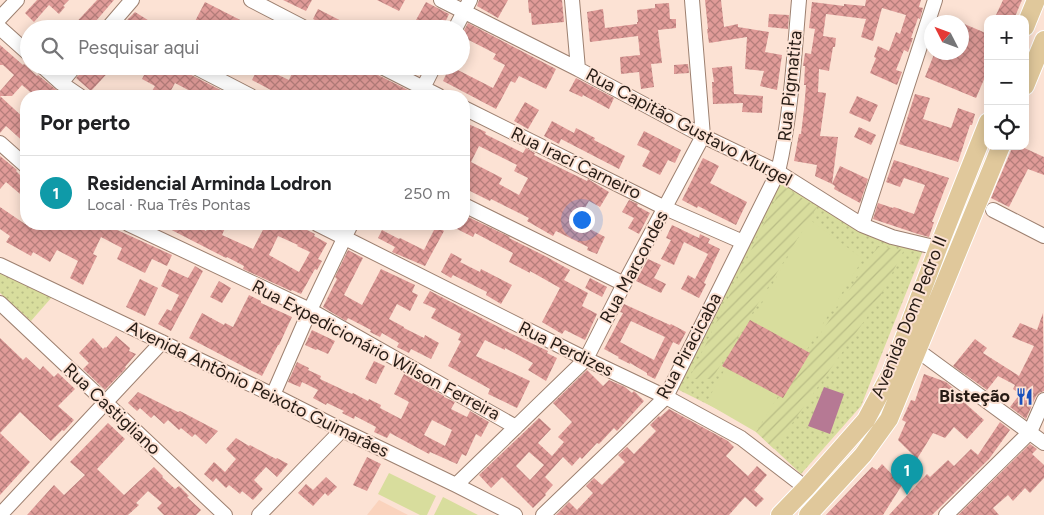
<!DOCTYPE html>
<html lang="pt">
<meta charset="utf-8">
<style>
:root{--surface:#fff;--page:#f6f6f6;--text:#202124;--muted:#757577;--line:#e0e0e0;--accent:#184fbc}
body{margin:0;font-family:Figtree,sans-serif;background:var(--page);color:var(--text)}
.controls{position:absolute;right:15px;top:15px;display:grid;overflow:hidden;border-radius:10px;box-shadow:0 2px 12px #0003}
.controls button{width:45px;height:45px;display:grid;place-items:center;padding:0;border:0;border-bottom:1px solid var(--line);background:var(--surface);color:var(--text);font:25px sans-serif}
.compass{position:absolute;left:924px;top:15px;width:45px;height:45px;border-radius:50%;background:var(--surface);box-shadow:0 2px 12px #0003;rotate:312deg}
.you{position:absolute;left:581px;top:219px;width:18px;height:18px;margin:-12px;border:4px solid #fff;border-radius:50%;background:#1a73e8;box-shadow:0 0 0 8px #1a73e833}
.badge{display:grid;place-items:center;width:32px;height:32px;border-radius:50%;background:var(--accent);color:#fff;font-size:16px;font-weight:700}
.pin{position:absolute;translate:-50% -41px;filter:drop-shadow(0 1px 2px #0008)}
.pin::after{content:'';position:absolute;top:26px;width:18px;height:15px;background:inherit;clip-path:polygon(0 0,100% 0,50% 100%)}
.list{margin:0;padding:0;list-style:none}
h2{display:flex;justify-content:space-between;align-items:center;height:65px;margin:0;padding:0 20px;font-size:21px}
h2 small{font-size:16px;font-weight:400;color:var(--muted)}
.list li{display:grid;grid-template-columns:32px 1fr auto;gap:15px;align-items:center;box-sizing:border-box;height:75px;padding:0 20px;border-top:1px solid var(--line)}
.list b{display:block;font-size:19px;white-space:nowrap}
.list p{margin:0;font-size:16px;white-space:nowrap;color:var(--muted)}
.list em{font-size:16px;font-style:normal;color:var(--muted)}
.icon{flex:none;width:28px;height:28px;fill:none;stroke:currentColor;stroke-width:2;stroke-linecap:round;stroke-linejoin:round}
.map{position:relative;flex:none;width:1044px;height:515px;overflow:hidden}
.search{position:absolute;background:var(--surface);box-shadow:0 2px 12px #0003;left:20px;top:20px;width:450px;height:55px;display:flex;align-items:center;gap:12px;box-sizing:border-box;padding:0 18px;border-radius:28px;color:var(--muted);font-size:19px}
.panel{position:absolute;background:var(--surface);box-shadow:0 2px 12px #0003;left:20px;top:90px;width:450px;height:140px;border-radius:20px}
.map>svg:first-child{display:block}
.built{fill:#fad3bd}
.grass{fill:url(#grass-dots)}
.garden{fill:url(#garden-furrows)}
.pitch{fill:#d8dd9d}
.water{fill:#b67994}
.building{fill:url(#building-cross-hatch);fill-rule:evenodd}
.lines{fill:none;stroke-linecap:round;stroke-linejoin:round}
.minor-casing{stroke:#9d8070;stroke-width:16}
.major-casing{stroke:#fff;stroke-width:20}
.minor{stroke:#fff;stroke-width:14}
.major{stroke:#e0c89b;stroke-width:18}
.labels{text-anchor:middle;stroke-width:4;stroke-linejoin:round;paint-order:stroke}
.street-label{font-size:18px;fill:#261b14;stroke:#fce2d4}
.poi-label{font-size:18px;font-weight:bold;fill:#261b14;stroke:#fce2d4;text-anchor:end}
</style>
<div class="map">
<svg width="1044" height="515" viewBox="0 0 1044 515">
<defs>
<pattern id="grass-dots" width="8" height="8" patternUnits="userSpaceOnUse" patternTransform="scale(1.25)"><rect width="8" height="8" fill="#d8dd9d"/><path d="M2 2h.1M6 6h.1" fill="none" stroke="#b9bd86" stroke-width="1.8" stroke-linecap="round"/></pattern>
<pattern id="garden-furrows" width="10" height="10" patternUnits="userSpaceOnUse" patternTransform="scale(1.25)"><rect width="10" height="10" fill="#d8dd9d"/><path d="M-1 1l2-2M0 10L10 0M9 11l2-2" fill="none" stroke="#b9bd86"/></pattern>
<pattern id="building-cross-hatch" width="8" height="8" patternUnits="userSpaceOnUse" patternTransform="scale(1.25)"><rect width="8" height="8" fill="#e09b98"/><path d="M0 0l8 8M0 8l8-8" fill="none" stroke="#b57e7b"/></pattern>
</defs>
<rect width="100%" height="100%" fill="#fce2d4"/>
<path class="built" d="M379 500 408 515H367Z"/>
<path class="grass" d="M779 174 866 231 924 248 861 406 801 474 749 425 677 389Z
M0 273 52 297 31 321 0 293Z"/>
<path class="garden" d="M782 186 817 207 712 379H689Z
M878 246 904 250 877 303 774 449 756 432Z"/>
<path class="pitch" d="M809 219 863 259 756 432 706 403Z
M389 473 436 496 427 515H420L378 494Z
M443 497 478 515H434Z"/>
<path class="water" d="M824 387 844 394 830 434 808 426Z"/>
<path class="building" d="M37 0H69L63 6 65 7 59 14 49 5 34 22 25 13Z
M97 0H114L89 29H70Z
M283 0H312L306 11Z
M377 0H405L399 11Z
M479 0H508L498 18 477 6Z
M528 0H562L564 22 532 25 531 13H529Z
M705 0H721L724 27 738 24V27L769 32 765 52 782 55 777 90 760 86 764 71 745 69 747 37 709 43 707 29H708Z
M866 0H921L919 7 923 8 920 19 918 18 911 38H913L908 52 904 50 896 70 902 72 897 85 870 73 876 58 874 57 878 46 889 51 896 32 900 34 906 15 882 8 873 41 861 37 866 19 826 14 823 36 836 38 835 47H833L829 71 819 69 818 92 826 93 820 136 838 137 832 184 815 176 817 165 794 161 799 134H801L804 109 806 85H804L805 66H803L805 53 811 54 815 29 809 28 812 2 844 6V4L865 6Z
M1003 0H1022L1014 19H1004L996 15Z
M205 2 258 29H191Z
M426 2 449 14 442 29H411Z
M669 3 670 19H676V28L658 30 662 63 651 64 654 87 641 89 639 72 621 74 620 57 640 55 638 36 590 42 587 12 603 9 605 28 637 24V22H638L637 10 655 8V4Z
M318 9 357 29H333L313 19Z
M135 12 151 22 148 29H136L124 23Z
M769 14 789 15 788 29 768 27Z
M468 23 556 69 546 89 519 76 515 83 511 81 496 109 443 81 450 66 493 88 505 65 493 59 496 54 461 36Z
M962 23 988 34V70L976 98 925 77 935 52H962Z
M0 45 23 65 24 64 37 76 38 75 64 96H35L22 85 12 96H0V91L14 75 3 65H0Z
M688 64 689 73 674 74V65Z
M87 66H114L91 91 76 78Z
M132 66H156L169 73 172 66H174L232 96H189L192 92 175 83 168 96H162L152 91 155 86 142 79 145 73Z
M259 66 289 80 293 71 301 75 306 66H371L372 70 376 74 410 91 408 96H282L252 80Z
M732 66 734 94 763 96 762 113 742 112 743 103 713 104 712 82H714L712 68Z
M576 78 614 98 609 109 583 95 582 97 569 91Z
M915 94 930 98 923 119 951 128 958 108 975 114 972 125H970L958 162 899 144Z
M0 96 26 120V144L6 126 0 133Z
M857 96 878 105 870 122 849 113Z
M525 102 539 110 528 129 514 121Z
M552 121 574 133 576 128 595 138 594 140 625 156 619 169 561 139 559 144 544 136Z
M464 122 486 132 485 134 523 153 526 148 535 153 534 155 587 181 588 179 609 192 600 207 589 201 577 222 605 237 597 254 587 250 588 247 556 231 553 236 527 221 529 218 491 199 490 201 464 188ZM479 146 517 165 514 171 528 178 519 195 499 184 502 178 471 162Z
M859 127 876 135 871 145 854 137Z
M644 131 681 150 675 163 668 160 660 175 642 166 650 151 637 145Z
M1013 146H1020L1044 157V175L1028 169 1009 207 991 198Z
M0 156 17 170 16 171 26 181V199L6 182 0 189Z
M703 158 719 166 710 183 747 202 736 225 698 206 697 208 682 200Z
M894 160 949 178 932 222H934L929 237 918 234 873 219 878 203 893 208 894 207 914 214 925 185 904 178 900 187 886 182Z
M840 166 868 179 860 203 834 189 835 186 832 184Z
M629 200 638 204 637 206 650 213 639 234 628 228 634 218 622 212Z
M0 207 25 224H104L172 255 167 266 152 259 145 273 117 259 122 248 101 237 93 254 97 256 83 285 70 278 78 261 57 250 50 262 33 252 31 256 6 242 10 236 0 229Z
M464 215 510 237 509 238 545 256 570 270 564 280 588 293 582 306 597 314 585 340 565 330 562 334 542 322 560 288 530 271V273L509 262 513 253 475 233 473 237 447 224H464Z
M160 224H194L206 231 210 224H227L222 235 253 249 266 224H295L315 234 314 236 327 243 318 259 322 261 317 270 315 269 301 294 292 290 291 291 243 269 244 266 227 257 226 258ZM278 236 298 245 297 246 310 252 299 272 269 255Z
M672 225 699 238 700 234 710 239 708 243 720 249 704 283 706 284 699 298 681 289 688 275 695 279 708 254 684 242 674 265 661 259 671 240 666 238Z
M436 226 444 231 425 266 392 252 395 247 378 238 382 230 399 239 400 238 424 250Z
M348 250 363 258 344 295 362 305 381 269 415 285 412 292 418 295 410 311 397 304 389 319 404 327V328L424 338 425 335 439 343 431 359 411 349 409 353 397 347 399 343 382 333 380 337 370 332 371 330 348 318 346 321 323 307 337 279 335 277Z
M451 253 462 259 460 262 480 272 481 269 512 285 501 304 486 295 487 292 453 275 451 278 441 272Z
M648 259 661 265 654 278 666 284 661 293 636 281Z
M195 266 203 271 171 331 158 324 167 309 171 311 179 295 161 286 169 269 188 278Z
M590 278 607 287 602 297 585 288Z
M140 279 158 288 145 316 126 307Z
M219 281 231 288 222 303 210 297Z
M430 291 512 334 548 351 547 353 557 358 546 381 528 370 533 363 505 348V350L485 340 476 356 530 381 517 408 488 394 490 389 448 366 461 341 458 340 461 334 431 318 436 309 423 303Z
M249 295 261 301V303L292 317 279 345H278L262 376 189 338 202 313 224 325 225 323 233 327Z
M624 304 670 325 671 324 686 332 679 345 673 342 655 379 647 375V373L630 363V364L618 358 619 357 604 349 623 313 620 312ZM631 321 665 337 654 360 620 342Z
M1043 313 1044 391 1039 393 1036 396 1026 419 1010 407 1020 394 1013 389 1015 385 998 376 987 390 953 366 975 339 987 348 983 353 1019 376 1034 346 1012 337 1020 323 1037 330Z
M750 320 810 353 783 398 722 366Z
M312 330 335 341 328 354 317 349 316 350 305 345Z
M116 336 130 348 129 351 136 354 125 367 126 368 105 390 83 369 89 363 79 353 93 338 103 349 105 347 106 348Z
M0 338 23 360 26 357 40 370 43 366 54 377 58 373 75 389 58 406 74 420 64 431 62 430 51 441 20 412 0 433 30 462 0 495Z
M374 361 385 366 376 384 365 379Z
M297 362 309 368 308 370 321 376 320 379 352 394 353 393 368 401 369 399 381 405 380 408 401 419 409 402 394 394 404 374 444 396V397L455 402 451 409 467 417 470 411 489 422 481 437 476 434 466 456 462 454 457 464 430 452 429 454 390 433 387 438 374 432 376 427 355 416 354 419 342 413 344 411 327 403 326 405 313 398 318 390 302 382 300 387 288 382ZM432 420 452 430 445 446 424 435Z
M587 370 603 386 609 380 625 387 632 393 634 391 644 401 617 431 614 428 599 444 597 443 582 459 580 457 572 466 563 457 545 477 553 485 545 494 546 495 533 508 502 477 491 488 479 475 539 418 551 429 538 443 552 456 564 442 558 437 572 422 553 403ZM529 452 544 465 530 480 516 466Z
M924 374 946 382 953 388 952 389 969 401 966 404 984 420 967 439 954 427 945 438 933 433 917 459 898 440 906 422 902 420 911 400 915 401Z
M138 392 178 412 180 411 218 431 206 444 195 434 192 437 181 428 179 430 168 420 164 424 154 415 151 418 140 408 137 411 128 403Z
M669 409 728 441 734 447 726 456 748 476 757 466 767 475 754 490 764 499 756 507 745 497 729 515H556L569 502 577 510 593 493 586 486 594 478 602 485 625 462 618 455 627 447 634 454 656 431 650 425 659 416 660 417Z
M1000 422 1010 430 989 459 932 515H889L927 474 930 477 948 460 954 466 971 449 978 455Z
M108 423 125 439 97 469 124 495 154 467 163 476 162 477 175 489 179 486 189 496 187 497 201 510 196 515H164L157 508 162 503 148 491 136 503 139 505 128 515H27L54 485 64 495 85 475 70 462Z
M236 438 249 446 250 445 276 459 277 458 288 464 277 477 266 467 254 480 263 489 253 500 242 491 240 494 229 485 226 488 216 478 213 482 204 474 214 462 225 472 236 459 226 449Z
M1030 444 1037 449 1032 454 1044 465V478L1030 493 1025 488 1013 501 1008 495 993 508 999 515H958Z
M367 457 381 464 367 491 353 485Z
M882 464 902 485 883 515H826L872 467 877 470Z
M326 477 337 487 328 496 325 493 313 506 298 493 306 484 313 490Z"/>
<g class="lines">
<defs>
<path id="minor" d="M251 0 307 29
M441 0 578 69 703 136 778 172 862 225 892 237 938 248
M572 0 578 69
M0 18 17 0
M0 28 29 54
M107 29 132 0
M455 29 470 0
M42 66 61 83 80 96
M193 66 251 96
M380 66 439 96
M61 83 75 66
M419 96 434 66
M464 108 665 208 743 242
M0 143 26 166
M464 205 624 284
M993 210 1044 236
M128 224 310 310 516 427
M317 224 586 359 666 397 741 438 806 488
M862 225 935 0
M0 265 273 395 342 430 456 485 515 515
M0 303 225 515
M917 350 1044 443
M273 395 310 310 351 224
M456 485 586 359 624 284 703 136 692 0
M0 515 162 342
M259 515 342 430
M543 515 666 397 778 172C791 116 794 58 799 0
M946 515 1030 432 1044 400"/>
<path id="major" d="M1025 27 1036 0
M1025 86 1044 40
M780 515 806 488 866 420 891 373 938 248 988 122
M808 515 863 455 889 419 1001 146"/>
</defs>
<use href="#minor" class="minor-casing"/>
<use href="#major" class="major-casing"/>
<use href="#minor" class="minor"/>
<use href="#major" class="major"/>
</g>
<defs>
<symbol id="restaurant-bare" viewBox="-9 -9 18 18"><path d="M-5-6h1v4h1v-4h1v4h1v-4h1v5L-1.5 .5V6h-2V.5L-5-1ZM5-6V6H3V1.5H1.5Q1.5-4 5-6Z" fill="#184fbc" stroke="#fce2d4" stroke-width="2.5" paint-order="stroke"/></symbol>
</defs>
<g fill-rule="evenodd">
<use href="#restaurant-bare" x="1012" y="384" width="25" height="25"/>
</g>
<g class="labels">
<g class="street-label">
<text transform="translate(790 86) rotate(-84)" y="6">Rua Pigmatita</text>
<text transform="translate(689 127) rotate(28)" y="6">Rua Capitão Gustavo Murgel</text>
<text transform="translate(576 163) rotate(26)" y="6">Rua Irací Carneiro</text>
<text transform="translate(634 267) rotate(-62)" y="6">Rua Marcondes</text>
<text transform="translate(909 317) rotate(-68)" y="6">Avenida Dom Pedro II</text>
<text transform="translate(689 346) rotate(-62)" y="6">Rua Piracicaba</text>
<text transform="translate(566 349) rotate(26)" y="6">Rua Perdizes</text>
<text transform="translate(376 350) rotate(28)" y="6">Rua Expedicionário Wilson Ferreira</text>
<text transform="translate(258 389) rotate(26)" y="6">Avenida Antônio Peixoto Guimarães</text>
<text transform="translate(112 409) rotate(43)" y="6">Rua Castigliano</text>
</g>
<g class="poi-label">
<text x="1010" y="402">Bisteção</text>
</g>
</g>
</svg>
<div class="controls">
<button>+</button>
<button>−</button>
<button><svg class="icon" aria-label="locate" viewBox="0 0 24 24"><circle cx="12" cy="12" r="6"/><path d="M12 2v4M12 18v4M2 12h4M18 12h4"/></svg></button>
</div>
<svg class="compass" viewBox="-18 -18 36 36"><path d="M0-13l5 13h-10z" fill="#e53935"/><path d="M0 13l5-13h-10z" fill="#757577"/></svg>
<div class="you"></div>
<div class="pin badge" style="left:907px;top:495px;background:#0f9aa8">1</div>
<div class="search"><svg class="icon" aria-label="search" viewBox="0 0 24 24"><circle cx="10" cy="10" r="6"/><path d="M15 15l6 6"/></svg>Pesquisar aqui</div>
<section class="panel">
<h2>Por perto<small></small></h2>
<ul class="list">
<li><span class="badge" style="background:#0f9aa8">1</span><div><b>Residencial Arminda Lodron</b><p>Local · Rua Três Pontas</p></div><em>250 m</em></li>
</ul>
</section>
</div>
